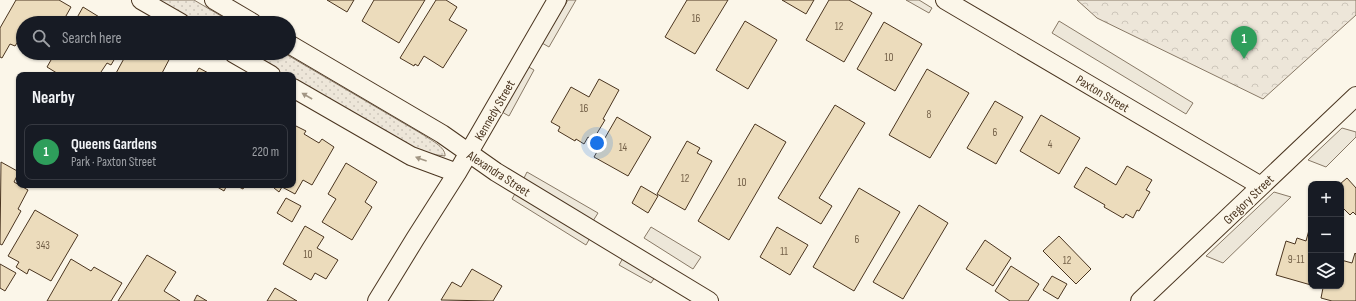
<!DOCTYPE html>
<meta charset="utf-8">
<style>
:root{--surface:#171b24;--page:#242831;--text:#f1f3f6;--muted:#9ea1a6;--line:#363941;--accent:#c62828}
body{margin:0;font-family:"Sofia Sans Condensed",sans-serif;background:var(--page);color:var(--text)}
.controls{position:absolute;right:12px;bottom:12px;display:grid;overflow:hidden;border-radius:8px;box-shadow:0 1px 3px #0004}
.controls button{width:36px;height:36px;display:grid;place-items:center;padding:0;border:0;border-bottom:1px solid var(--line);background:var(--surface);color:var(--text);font:20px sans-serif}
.you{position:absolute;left:597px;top:143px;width:14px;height:14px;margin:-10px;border:3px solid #fff;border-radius:50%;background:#1a73e8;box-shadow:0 0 0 6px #1a73e833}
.badge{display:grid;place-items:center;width:26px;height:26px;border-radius:50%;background:var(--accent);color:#fff;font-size:13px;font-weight:700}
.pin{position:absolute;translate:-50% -33px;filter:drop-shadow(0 1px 2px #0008)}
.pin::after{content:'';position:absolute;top:21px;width:14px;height:12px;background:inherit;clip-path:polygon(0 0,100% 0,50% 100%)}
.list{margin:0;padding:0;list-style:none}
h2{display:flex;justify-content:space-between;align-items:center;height:52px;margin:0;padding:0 16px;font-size:17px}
h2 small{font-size:13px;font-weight:400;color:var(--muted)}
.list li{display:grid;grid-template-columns:26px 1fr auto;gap:12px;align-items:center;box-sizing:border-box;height:56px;margin:0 8px 8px;padding:0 8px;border:1px solid var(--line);border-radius:8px}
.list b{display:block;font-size:15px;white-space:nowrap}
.list p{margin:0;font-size:13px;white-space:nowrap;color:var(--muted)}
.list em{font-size:13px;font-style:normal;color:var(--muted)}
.icon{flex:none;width:22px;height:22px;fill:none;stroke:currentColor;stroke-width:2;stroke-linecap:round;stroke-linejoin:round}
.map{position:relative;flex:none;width:1356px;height:301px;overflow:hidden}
.search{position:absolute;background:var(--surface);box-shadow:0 1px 3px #0004;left:16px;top:16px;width:280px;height:44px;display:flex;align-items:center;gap:10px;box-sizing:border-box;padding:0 14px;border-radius:22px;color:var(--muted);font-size:15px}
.panel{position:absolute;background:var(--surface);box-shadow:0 1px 3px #0004;left:16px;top:72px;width:280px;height:116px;border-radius:8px}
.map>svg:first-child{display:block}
.grass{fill:url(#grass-dots);stroke:#887966}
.forest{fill:url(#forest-crowns);stroke:#887966}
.parking{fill:#ede7d9;stroke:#887966}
.building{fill:#ecdcbc;stroke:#4a3520}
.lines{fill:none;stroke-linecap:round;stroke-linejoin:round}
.street-casing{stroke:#4a3520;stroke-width:20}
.street{stroke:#fbf6e9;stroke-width:18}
.oneway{fill:#a29684}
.labels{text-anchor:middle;stroke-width:3;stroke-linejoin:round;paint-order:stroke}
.number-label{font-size:11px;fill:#725f47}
.street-label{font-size:13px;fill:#4a3520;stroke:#fbf6e9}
</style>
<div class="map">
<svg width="1356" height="301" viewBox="0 0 1356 301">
<defs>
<pattern id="grass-dots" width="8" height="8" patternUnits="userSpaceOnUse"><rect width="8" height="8" fill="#ede6d9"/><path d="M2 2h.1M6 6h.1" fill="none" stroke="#cdc6ba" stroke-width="1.8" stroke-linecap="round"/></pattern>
<pattern id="forest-crowns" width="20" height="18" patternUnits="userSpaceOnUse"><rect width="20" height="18" fill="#ede6d9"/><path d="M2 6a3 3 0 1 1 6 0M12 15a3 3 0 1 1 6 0" fill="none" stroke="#cdc6ba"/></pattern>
</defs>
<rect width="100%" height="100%" fill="#fbf6e9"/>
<path class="grass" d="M154 0H194L233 23H193Z
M244 53H284L422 134C429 139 446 147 445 156L422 153 293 82V75H281Z"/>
<path class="forest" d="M1077 0H1356V15L1263 99 1097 18Z"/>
<path class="parking" d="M568 0H576L549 47 542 43Z
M906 0H919L932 8 929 13Z
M1059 21 1193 103 1186 114 1052 33Z
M527 66 534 70 509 116 502 112Z
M1342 128 1356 132V137L1326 167 1308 160Z
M527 172 598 213 593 221 523 180Z
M516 192 590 238 586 245 512 199Z
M1274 192 1291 197 1223 263 1206 256Z
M651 227 701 257 693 269 644 238Z
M623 258 655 277 651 283 619 265Z"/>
<path class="building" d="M16 0H59L71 7 62 23H23V34L15 46 10 44 2 58 0 57V28Z
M327 0H354L347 12Z
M374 0H425L399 43 362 21Z
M436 0H446L457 7 449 20 467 30 443 68 424 56 418 66 415 64 414 66 400 58Z
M687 0H728L695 54 665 37Z
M782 0H814L806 14Z
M829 0H849L872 13 844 62 806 40Z
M83 7 109 23H74Z
M745 21 777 40 748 89 716 70Z
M884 22 922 44 895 91 857 69Z
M55 53H118L111 65 107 63 99 75H60L47 67Z
M127 53H167L171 56 161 75H115Z
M199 68 212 75H195Z
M927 69 969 93 930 158 889 135Z
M599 79 619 90 603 119 605 120 593 140 588 137 584 144 576 139 575 141 558 131 560 127 551 122 571 87 589 97Z
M995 101 1023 117 996 164 967 148Z
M835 105 865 123 819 198 832 206 821 224 778 198Z
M1041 115 1080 138 1059 174 1020 151Z
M617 117 651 137 628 176 594 157Z
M755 124 786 142 729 240 698 221Z
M294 125 306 131 304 134 319 143 322 139 334 147 312 185 303 180 295 194 282 187 279 192 274 188 276 185H293V127Z
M687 141 700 148 697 153 712 161 685 210 657 194Z
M1 162 19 172 14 182 28 190 18 209 21 211 2 245 0 244Z
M346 163 377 182 365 202 372 207 352 240 322 222 336 199 328 194Z
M1127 166 1152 180 1146 190 1150 192 1139 211 1137 210 1133 218 1126 214 1123 218 1104 207 1105 205 1074 187 1086 167 1116 185Z
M1347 178 1356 188V215L1353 212 1350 215 1341 206V184H1340Z
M214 185H227L224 191Z
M235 185H245L243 189Z
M641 186 658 196 648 213 632 203Z
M859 188 900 212 854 291 813 267Z
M286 198 301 206 292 222 277 213Z
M919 205 948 223 903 299 873 282Z
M35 210 78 235 51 281 29 269 27 274 16 267 19 262 8 256Z
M305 226 324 237 317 248 338 260 326 279 315 273 311 280 283 264Z
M777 227 808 245 790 275 760 257Z
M1309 230 1311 231V285L1276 275 1286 241 1295 244 1297 238 1306 241Z
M1059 236 1091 269 1076 284 1043 251Z
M985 240 1011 258 993 286 966 269Z
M1355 253 1356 254V301H1332L1321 298 1323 288 1315 286H1341V260L1352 263Z
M147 255 176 272 164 291 180 301H118Z
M71 259 91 271 94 267 122 283 111 301H47Z
M0 264 16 273 5 291 0 288Z
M1011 266 1039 284 1028 301H1010L995 291Z
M472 269 502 286 493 301 441 300 452 282 461 287Z
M1052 276 1067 284 1058 299 1043 290Z
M275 288 297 301H267Z
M197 295 207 301H194Z"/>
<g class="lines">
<defs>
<path id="street" d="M141 0 181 23
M214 0 253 23
M945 0 1261 186
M289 44 442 134 496 172 709 301
M233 53 271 75
M293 88 411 156 457 173
M377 301 415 239 457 173 557 0
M1140 301 1356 96"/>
</defs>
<use href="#street" class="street-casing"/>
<use href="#street" class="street"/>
</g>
<defs><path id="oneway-solid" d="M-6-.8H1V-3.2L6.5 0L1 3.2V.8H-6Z"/></defs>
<g class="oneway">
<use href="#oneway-solid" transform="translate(307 96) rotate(-150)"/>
<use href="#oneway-solid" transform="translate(421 159) rotate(-160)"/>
</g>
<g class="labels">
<g class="number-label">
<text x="696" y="22">16</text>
<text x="839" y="30">12</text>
<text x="889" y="61">10</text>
<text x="584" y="112">16</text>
<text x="929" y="118">8</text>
<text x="995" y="136">6</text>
<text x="1050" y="148">4</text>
<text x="623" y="151">14</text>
<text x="685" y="182">12</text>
<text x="742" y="186">10</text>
<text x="857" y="243">6</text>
<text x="43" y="249">343</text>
<text x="784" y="255">11</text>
<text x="308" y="258">10</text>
<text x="1296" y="263">9-11</text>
<text x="1067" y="264">12</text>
</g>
<g class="street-label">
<text transform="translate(1103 93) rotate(31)" y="5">Paxton Street</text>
<text transform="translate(494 110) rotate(-60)" y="5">Kennedy Street</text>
<text transform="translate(499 173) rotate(33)" y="5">Alexandra Street</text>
<text transform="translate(1248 199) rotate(-44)" y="5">Gregory Street</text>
</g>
</g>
</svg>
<div class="controls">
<button>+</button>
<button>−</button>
<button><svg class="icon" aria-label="layers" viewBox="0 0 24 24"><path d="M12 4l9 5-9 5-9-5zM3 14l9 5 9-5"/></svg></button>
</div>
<div class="you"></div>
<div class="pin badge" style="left:1244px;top:59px;background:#2e9e5b">1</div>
<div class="search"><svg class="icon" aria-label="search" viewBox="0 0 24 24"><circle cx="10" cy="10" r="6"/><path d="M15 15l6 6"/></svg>Search here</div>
<section class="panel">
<h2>Nearby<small></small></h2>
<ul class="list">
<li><span class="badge" style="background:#2e9e5b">1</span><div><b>Queens Gardens</b><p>Park · Paxton Street</p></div><em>220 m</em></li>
</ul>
</section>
</div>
